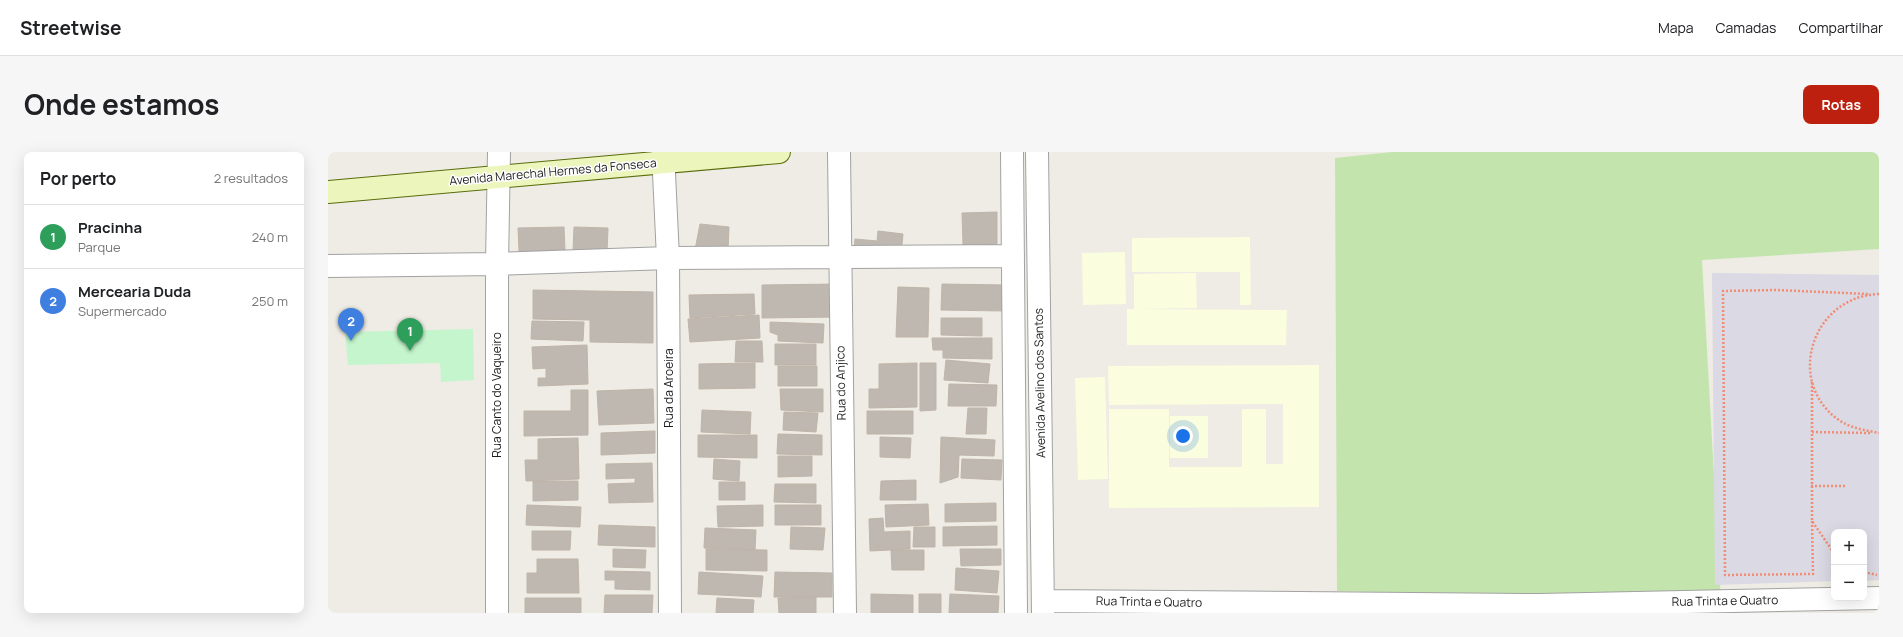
<!DOCTYPE html>
<html lang="pt">
<meta charset="utf-8">
<style>
:root{--surface:#fff;--page:#f6f6f6;--text:#202124;--muted:#757577;--line:#e0e0e0;--accent:#bd200e}
body{margin:0;font-family:Manrope,sans-serif;background:var(--page);color:var(--text)}
.controls{position:absolute;right:12px;bottom:12px;display:grid;overflow:hidden;border-radius:8px;box-shadow:0 4px 16px #0002}
.controls button{width:36px;height:36px;display:grid;place-items:center;padding:0;border:0;border-bottom:1px solid var(--line);background:var(--surface);color:var(--text);font:20px sans-serif}
.you{position:absolute;left:855px;top:284px;width:14px;height:14px;margin:-10px;border:3px solid #fff;border-radius:50%;background:#1a73e8;box-shadow:0 0 0 6px #1a73e833}
.badge{display:grid;place-items:center;width:26px;height:26px;border-radius:50%;background:var(--accent);color:#fff;font-size:13px;font-weight:700}
.pin{position:absolute;translate:-50% -33px;filter:drop-shadow(0 1px 2px #0008)}
.pin::after{content:'';position:absolute;top:21px;width:14px;height:12px;background:inherit;clip-path:polygon(0 0,100% 0,50% 100%)}
.list{margin:0;padding:0;list-style:none}
h2{display:flex;justify-content:space-between;align-items:center;height:52px;margin:0;padding:0 16px;font-size:17px}
h2 small{font-size:13px;font-weight:400;color:var(--muted)}
.list li{display:grid;grid-template-columns:26px 1fr auto;gap:12px;align-items:center;box-sizing:border-box;height:64px;padding:0 16px;border-top:1px solid var(--line)}
.list b{display:block;font-size:15px;white-space:nowrap}
.list p{margin:0;font-size:13px;white-space:nowrap;color:var(--muted)}
.list em{font-size:13px;font-style:normal;color:var(--muted)}
.map{position:relative;flex:none;width:1551px;height:461px;overflow:hidden;border-radius:8px}
header{display:flex;align-items:center;gap:24px;box-sizing:border-box;height:56px;padding:0 20px;background:var(--surface);border-bottom:1px solid var(--line)}
header strong{font-size:19px}
nav{display:flex;gap:22px;margin-inline-start:auto;font-size:14px}
.intro{display:flex;align-items:center;justify-content:space-between;box-sizing:border-box;height:96px;padding:0 24px}
h1{margin:0;font-size:28px}
.button{padding:10px 18px;border-radius:8px;background:var(--accent);color:#fff;font-size:14px;font-weight:700}
main{display:flex;gap:24px;padding:0 24px}
aside{flex:1;background:var(--surface);border-radius:8px;box-shadow:0 4px 16px #0002}
.map>svg:first-child{display:block}
.education{fill:#fafdde}
.grass{fill:#c3e5ad}
.park{fill:#c4f5cd}
.plaza{fill:#dad9e4}
.building{fill:#beb8b1;stroke:#bfb4a8}
.lines{fill:none;stroke-linecap:round;stroke-linejoin:round}
.street-casing{stroke:#a2a2a2;stroke-width:24}
.secondary-casing{stroke:#596d0c;stroke-width:24}
.path{stroke:#f08d73;stroke-width:2.5;stroke-dasharray:2 2;stroke-linecap:butt}
.street{stroke:#fff;stroke-width:22}
.secondary{stroke:#ecf5bb;stroke-width:22}
.labels{text-anchor:middle;stroke-width:3;stroke-linejoin:round;paint-order:stroke}
.street-label{font-size:12px;fill:#1e1e1e;stroke:#fff}
</style>
<header>
<strong>Streetwise</strong>
<nav><a>Mapa</a><a>Camadas</a><a>Compartilhar</a></nav>
</header>
<div class="intro"><h1>Onde estamos</h1><a class="button">Rotas</a></div>
<main>
<aside>
<h2>Por perto<small>2 resultados</small></h2>
<ul class="list">
<li><span class="badge" style="background:#2e9e5b">1</span><div><b>Pracinha</b><p>Parque</p></div><em>240 m</em></li>
<li><span class="badge" style="background:#3f7fe0">2</span><div><b>Mercearia Duda</b><p>Supermercado</p></div><em>250 m</em></li>
</ul>
</aside>
<div class="map">
<svg width="1551" height="461" viewBox="0 0 1551 461">
<rect width="100%" height="100%" fill="#eeece4"/>
<path class="education" d="M922 85 923 153H912V120H804V86Z
M797 100 798 152 755 153 754 101Z
M868 121 869 156 809 157 959 158 958 193H799V157H806V122Z
M991 213V355L781 356V257H841V315H914V257H938V312H955V252L781 253 780 214Z
M777 225 780 327 750 328 747 226Z
M842 264H880V306H842Z"/>
<path class="grass" d="M1064 0H1551V97L1374 108 1393 449 1009 439 1007 6Z"/>
<path class="park" d="M145 177 146 228 113 230 112 211 20 213 17 180Z"/>
<path class="plaza" d="M1384 121 1551 123V428L1536 429V380H1506V429L1387 433Z"/>
<path class="building" d="M669 60V92L635 93 634 61Z
M372 72 401 75 400 99 367 98Z
M236 75 237 98 191 99 190 76Z
M246 75 280 76 279 100 245 99Z
M550 79 575 82 573 103 526 97 527 87 549 89Z
M509 132V165L434 166V133Z
M614 132 677 133V159L613 158Z
M570 135 601 136 600 185H568Z
M205 138 325 140V191L262 190V168L205 167Z
M426 142 427 162 362 166 361 143Z
M431 163 432 186 362 190 360 167Z
M613 166H654V184L613 183Z
M204 169 256 170 255 189 203 187Z
M442 170 496 172 495 191 450 189V183L442 180Z
M604 186H664V207L615 206V198H605Z
M408 189H434L435 210H407Z
M447 192H488V213H447Z
M259 193 260 232 210 234V226H218V216L205 217 204 195Z
M618 208 662 212 660 231 616 228Z
M427 211V236L371 237V212Z
M589 211V255L541 256V237H551V212Z
M592 211H608V258L592 259Z
M450 214H489V234H450Z
M621 232 669 233 668 254H620Z
M325 237 326 271 271 273 269 239Z
M452 237H495V260L453 258Z
M243 238H260V283L196 284V259H243Z
M640 256H659L658 282H638Z
M374 258 423 260 422 282 373 280Z
M539 259H585V282H539Z
M456 260 490 261 488 280 455 278Z
M327 279V301L273 303V281Z
M450 282 494 283V303L449 302Z
M370 283H429V306L370 305Z
M552 285 583 286 582 306 552 305Z
M613 285 667 288 666 304 631 303 630 325 612 331Z
M250 286 251 327 198 329 197 308H210V287Z
M450 304H484V324L450 325Z
M386 307 412 309 411 329 385 327Z
M634 307 674 308 673 328 633 326Z
M324 311 325 350 281 351 280 332 307 331V326L278 327V312Z
M588 328V348H552L553 329Z
M205 329H250V348L205 349Z
M391 330H417V348H391Z
M447 332H488V351L446 350Z
M668 351V369L617 370V352Z
M600 352 601 373 558 375 557 353Z
M199 353 253 355 252 375 198 373Z
M435 353V374L390 375 389 354Z
M447 353H493V373H447Z
M555 366 556 380 582 379V397L542 399 541 367Z
M271 373 327 375V395L270 393Z
M669 374V393L615 394V375Z
M463 375 497 376 495 398 462 397Z
M586 375H607V395H585Z
M377 376 428 378 427 398 376 396Z
M204 379H243L242 398H204Z
M285 397 318 398 317 416 285 415Z
M378 397 439 398V419L378 418Z
M632 397H673V413L633 414Z
M563 398H596V418H564Z
M209 407H250L251 441H199V421H209Z
M628 416 671 419 669 441 627 438Z
M277 419 322 420V438L287 437V428H277Z
M371 420 435 424 433 445 370 442Z
M447 420 504 421V445H446Z
M543 442 585 443V461H543Z
M591 442H613V461H591Z
M622 442 671 444 670 461H621Z
M277 443H325L324 461H276Z
M488 445V461H451L450 446Z
M197 446H253V461H197Z
M389 446 426 448 425 461H388Z"/>
<g class="lines">
<defs>
<path id="street" d="M335 0 340 106 342 461
M511 0 517 461
M684 0 688 461
M709 0 715 461
M0 114 169 112 340 106 685 104
M715 449 1211 453 1551 446
M169 461V112L171 0"/>
<path id="secondary" d="M0 40 451 0"/>
</defs>
<use href="#street" class="street-casing"/>
<use href="#secondary" class="secondary-casing"/>
<path class="path" d="M1551 142C1486 144 1457 226 1508 266 1521 276 1536 278 1551 281
M1484 230V369L1506 401
M1484 280 1543 281
M1483 334H1518
M1484 369 1485 422 1397 423 1395 139 1448 138 1540 142
M1536 420 1549 423"/>
<use href="#street" class="street"/>
<use href="#secondary" class="secondary"/>
</g>
<g class="labels">
<g class="street-label">
<text transform="translate(225 20) rotate(-5)" y="4">Avenida Marechal Hermes da Fonseca</text>
<text transform="translate(513 231) rotate(-91)" y="4">Rua do Anjico</text>
<text transform="translate(712 231) rotate(-91)" y="4">Avenida Avelino dos Santos</text>
<text transform="translate(341 236) rotate(-90)" y="4">Rua da Aroeira</text>
<text transform="translate(169 243) rotate(-90)" y="4">Rua Canto do Vaqueiro</text>
<text transform="translate(1397 449) rotate(-1)" y="4">Rua Trinta e Quatro</text>
<text transform="translate(821 450) rotate(1)" y="4">Rua Trinta e Quatro</text>
</g>
</g>
</svg>
<div class="controls">
<button>+</button>
<button>−</button>
</div>
<div class="you"></div>
<div class="pin badge" style="left:82px;top:199px;background:#2e9e5b">1</div>
<div class="pin badge" style="left:23px;top:189px;background:#3f7fe0">2</div>
</div>
</main>
